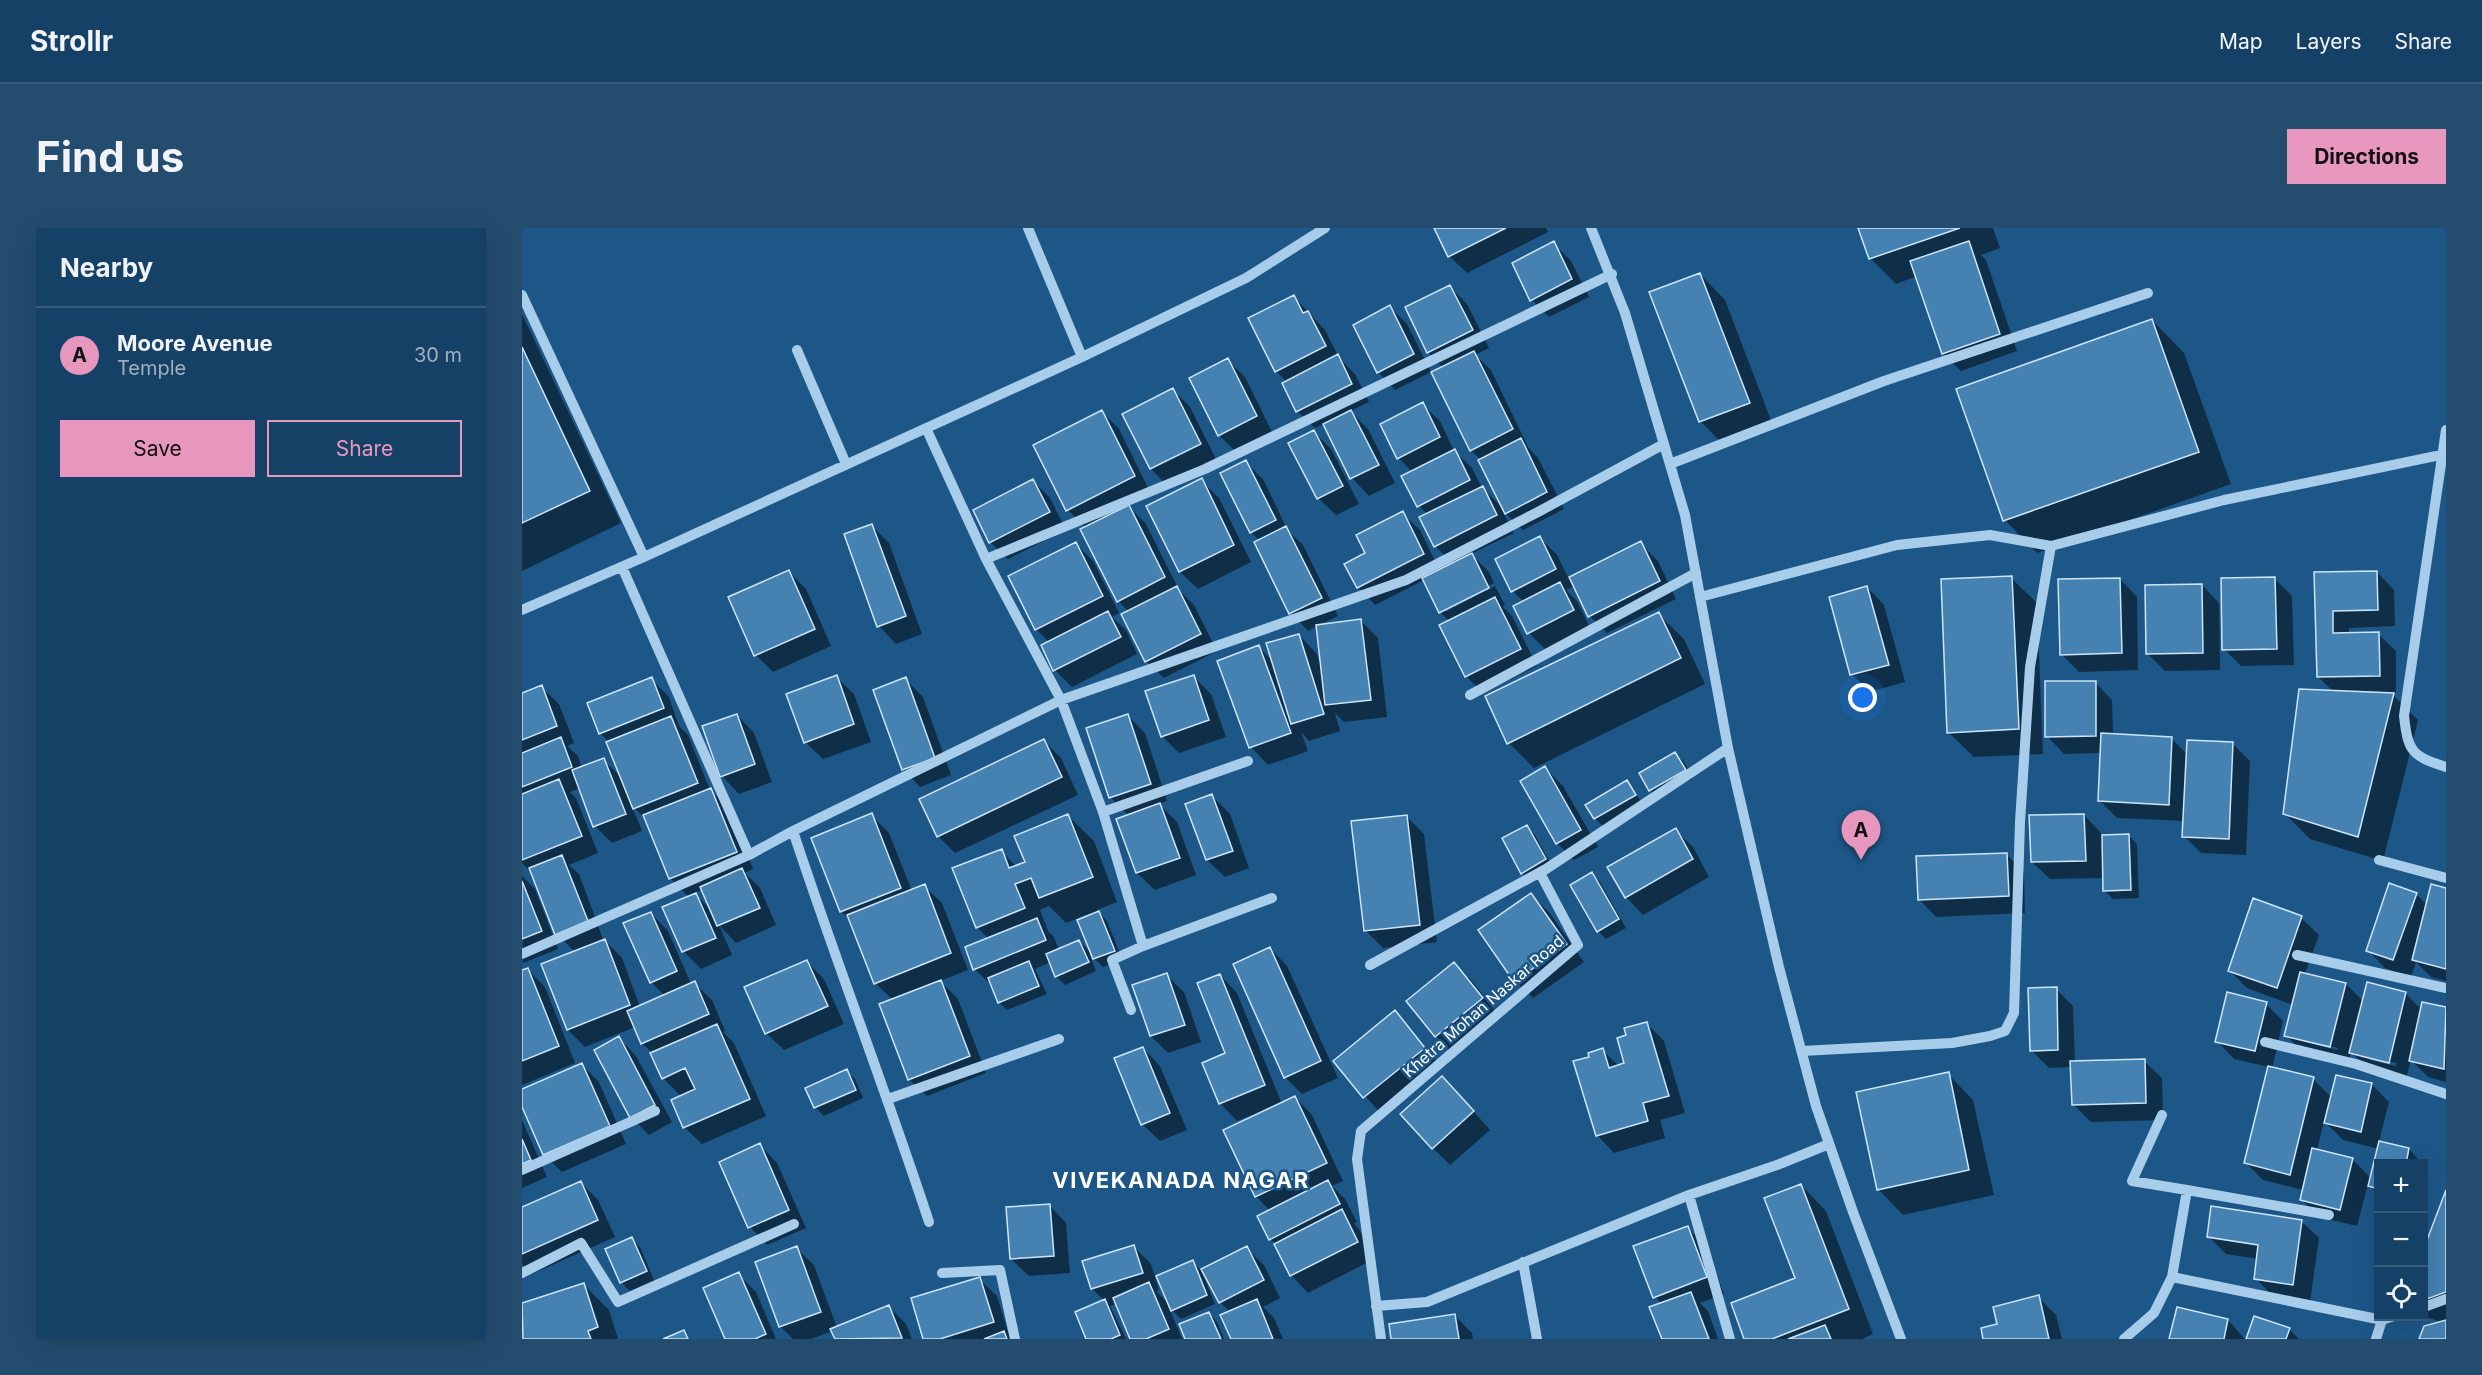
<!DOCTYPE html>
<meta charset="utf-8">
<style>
:root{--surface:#164166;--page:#234c6f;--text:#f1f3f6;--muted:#9eafbf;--line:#355a7a;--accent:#e797bd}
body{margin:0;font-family:Inter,sans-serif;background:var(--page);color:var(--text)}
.controls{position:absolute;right:18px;bottom:18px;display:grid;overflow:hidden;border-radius:0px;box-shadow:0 6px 24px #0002}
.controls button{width:54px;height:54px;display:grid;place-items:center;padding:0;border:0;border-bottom:2px solid var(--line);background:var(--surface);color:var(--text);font:30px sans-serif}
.you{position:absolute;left:1341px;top:470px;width:21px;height:21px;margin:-15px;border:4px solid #fff;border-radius:50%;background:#1a73e8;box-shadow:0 0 0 9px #1a73e833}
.badge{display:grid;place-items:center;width:39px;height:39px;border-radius:50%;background:var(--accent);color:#111;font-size:20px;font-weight:700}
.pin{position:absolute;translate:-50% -50px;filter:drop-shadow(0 2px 3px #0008)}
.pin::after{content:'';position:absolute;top:32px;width:21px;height:18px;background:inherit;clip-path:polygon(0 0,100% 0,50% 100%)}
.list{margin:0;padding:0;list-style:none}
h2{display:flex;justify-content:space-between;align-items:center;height:78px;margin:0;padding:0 24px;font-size:26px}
h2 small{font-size:20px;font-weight:400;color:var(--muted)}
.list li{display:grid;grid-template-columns:39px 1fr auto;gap:18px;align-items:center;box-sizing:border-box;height:96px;padding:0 24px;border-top:2px solid var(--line)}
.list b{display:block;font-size:22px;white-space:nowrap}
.list p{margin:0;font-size:20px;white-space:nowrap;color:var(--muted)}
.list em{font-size:20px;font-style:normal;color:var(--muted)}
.actions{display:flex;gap:12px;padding:18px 24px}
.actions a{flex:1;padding:14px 0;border:2px solid var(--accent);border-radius:0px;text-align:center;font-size:21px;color:var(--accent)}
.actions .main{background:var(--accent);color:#111}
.icon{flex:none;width:33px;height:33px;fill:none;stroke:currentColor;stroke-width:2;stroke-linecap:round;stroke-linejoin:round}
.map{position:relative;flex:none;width:1924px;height:1111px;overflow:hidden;border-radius:0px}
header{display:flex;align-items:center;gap:36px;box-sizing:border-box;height:84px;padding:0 30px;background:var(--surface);border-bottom:2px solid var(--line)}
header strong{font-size:28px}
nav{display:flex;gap:33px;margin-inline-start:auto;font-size:21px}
.intro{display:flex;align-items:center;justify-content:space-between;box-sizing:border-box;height:144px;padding:0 36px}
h1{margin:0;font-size:42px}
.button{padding:15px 27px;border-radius:0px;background:var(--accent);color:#111;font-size:21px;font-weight:700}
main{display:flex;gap:36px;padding:0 36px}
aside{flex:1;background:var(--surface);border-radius:0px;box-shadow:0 6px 24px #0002}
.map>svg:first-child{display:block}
.shadow{fill:#0007;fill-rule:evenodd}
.building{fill:#4581b1;stroke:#cce5f8;stroke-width:1.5}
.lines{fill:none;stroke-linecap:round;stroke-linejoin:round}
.minor{stroke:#a7cdeb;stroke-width:10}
.labels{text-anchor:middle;stroke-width:5;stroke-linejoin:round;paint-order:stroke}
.street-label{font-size:16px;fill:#fff;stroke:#1d5788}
.district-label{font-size:22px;font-weight:bold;letter-spacing:1.5px;fill:#fff;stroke:#1d5788}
</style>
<header>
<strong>Strollr</strong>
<nav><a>Map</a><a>Layers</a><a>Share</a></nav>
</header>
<div class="intro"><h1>Find us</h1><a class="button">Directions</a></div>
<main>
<aside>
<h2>Nearby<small></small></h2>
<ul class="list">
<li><span class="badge">A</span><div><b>Moore Avenue</b><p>Temple</p></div><em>30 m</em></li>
</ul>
<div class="actions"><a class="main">Save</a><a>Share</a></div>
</aside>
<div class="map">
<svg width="1924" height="1111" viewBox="0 0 1924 1111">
<rect width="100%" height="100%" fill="#1d5788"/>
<path class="shadow" d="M914 0H1024L1026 4 945 45 927 28Z
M1338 0H1471L1478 20 1459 27 1464 32 1495 123 1439 143 1421 125 1395 48 1374 56 1348 30Z
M1031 15 1049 33 1067 69 1027 89 1010 72Z
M1178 46 1203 72 1252 200 1203 218 1178 193Z
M927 58 945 76 967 120 953 127 969 142 1006 219 1016 230 1042 281 1001 302 980 282 992 305 949 326 967 344 972 355 923 380V384L973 358 983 377 980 378 990 388 1015 438 961 465 944 448 927 393 918 384 902 352 853 377 836 359 845 326 880 285 898 302 918 343 931 336 913 318 906 287 897 278 890 244 877 230 860 196 900 176 918 193 932 223 950 240 960 260 981 280 959 232 949 222 921 140 906 124Z
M772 69 803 102 817 130 833 146 847 174 828 183 846 201 873 255 847 268 830 250 802 196 793 200 775 183 765 154 754 143Z
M868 79 885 96 909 144 873 162 856 144Z
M0 86 99 295 0 343Z
M1630 92 1662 125 1709 256 1515 325 1483 292Z
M705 132 723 149 751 206 715 225 697 207 669 151Z
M651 162 668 179 695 233 646 258 629 241 602 187Z
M580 184 597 201 629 266 606 278 624 296 657 362 672 377 695 423 642 450 624 433 607 384 596 373 564 300 546 282Z
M792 204 809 221 837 276 814 287 796 270Z
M723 234 741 251 766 303 781 317 816 388 797 397 838 392 856 410 865 489 822 494 813 485 818 503 787 513 779 504 786 523 746 537 729 519 697 433 737 419 751 434 777 407 794 425 800 439 795 398 786 403 769 385 734 315 738 313 729 304 700 245Z
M679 252 697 270 729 334 676 361 658 344 626 279Z
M511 253 528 270 544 302 486 331 468 314Z
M350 298 367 315 400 406 374 416 357 398 324 307Z
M1018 310 1035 327 1047 351 1118 315 1136 333 1154 371 1085 405 1068 388 1053 358 1044 362 1055 373 1068 400 1024 422 1007 405 1002 374 991 363Z
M554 316 571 333 597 385 590 389 604 402 615 426 550 459 533 442 528 415 514 401Z
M266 343 284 361 309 418 251 444 234 427Z
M1855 344 1872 362 1873 398 1827 400V406H1856L1874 423V465H1869L1896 492 1861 633 1788 611 1763 586 1812 464 1796 449 1794 346Z
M1489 350 1515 375 1521 526 1452 529 1426 504Z
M1598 351 1615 369 1616 442 1557 444 1539 426Z
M1753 351 1770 368 1772 437 1719 438 1702 421Z
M1680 357 1697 375 1698 442 1643 443 1626 426Z
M1345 359 1362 377 1383 454 1347 464 1330 446Z
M1136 386 1162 411 1183 456 1012 540 987 515Z
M671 448 689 466 704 509 657 525 640 508Z
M314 449 332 466 349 514 301 531 283 514Z
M129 451 147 469 157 498 166 507 188 562 206 579 231 641 223 645 238 660 254 697 214 715 197 697 210 727 179 741 161 723 167 669 148 650 125 592 110 578 120 603 90 615 73 598 58 560 48 564 54 570 76 625 47 637 57 646 81 711 100 730 118 779 143 768 129 754V685L146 703 169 756 172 755 190 772 203 803 201 804 212 815 244 888 180 916 162 899 160 869 141 850 131 826 120 815 113 799 63 819 46 802 53 724 35 706 10 645 0 635V466L19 459 37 476 52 515 45 518 56 528 60 540 81 532 101 551 87 514 78 505ZM181 661 191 684 172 665Z
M383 451 401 469 429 547 398 559 381 541Z
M1573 454 1590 472 1591 507 1649 510 1666 527 1711 516 1728 533 1724 627 1679 625 1662 608 1663 593 1595 590 1578 573 1580 525 1542 526 1525 508Z
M215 487 232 505 250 554 217 566 200 548Z
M606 488 623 505 645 573 637 576 655 594 674 647 633 662 615 645 607 588 588 569Z
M522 513 539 530 556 567 433 625 416 608Z
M1153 525 1162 534 1171 550 1137 571 1129 562 1119 545Z
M1023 540 1041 558 1076 619 1052 632 1035 615Z
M1105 554 1121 576 1082 599 1073 590Z
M690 568 708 586 727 640 703 649 685 632Z
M349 587 367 605 390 663 402 658 420 675 446 742 418 753 436 771 464 845 405 868 387 851 371 772 353 755 329 693 319 683Z
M1562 587 1579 605V608H1607L1615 616 1617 670 1591 671 1582 662V650L1528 651 1510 634Z
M546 588 572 613 595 674 575 682 585 693 600 731 581 739 567 725 574 743 543 757 534 748 529 734 513 741 525 766 485 782 477 774 471 759 453 741 467 711 455 699 479 623 495 639 505 635ZM527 678 544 695 567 686 571 727 557 713 537 722 532 709 526 703 518 682Z
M885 589 902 606 915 714 861 720 843 702Z
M1005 599 1013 607 1031 640 1009 653 1000 645Z
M1153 602 1171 619 1187 649 1121 687 1104 669 1087 640Z
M1484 626 1502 644 1503 685 1414 689 1397 671Z
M1070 646 1078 654 1104 700 1084 711 1076 703Z
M0 648 13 661 36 721 1 735Z
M1924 661V753L1909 749 1894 734 1889 749 1863 740 1846 722 1894 666 1905 677Z
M1009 667 1027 684 1062 734 1011 770 993 753Z
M1779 690 1797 707 1783 746 1824 756 1842 774 1883 765 1900 782 1902 776 1924 781V854L1906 849 1889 832 1884 851 1847 842 1829 824 1826 836 1781 825 1764 807 1771 777 1725 760 1707 742ZM1782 811 1816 820 1815 822 1782 814ZM1847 829 1874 835V838L1847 832Z
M748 720 765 738 816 850 780 866 763 849Z
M285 734 302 751 322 796 262 822 244 805Z
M932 736 950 753 977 788 931 826 914 808Z
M6 742 23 759 53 835 0 857V744Z
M644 747 662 764 679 814 646 825 629 808Z
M698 747 715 765 760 876 773 869 790 887 821 953 810 958 823 971 835 994 832 995 837 1001 852 1031 786 1065 769 1047 754 1016 748 1011V983L734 968 730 887 715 893 698 875 705 826Z
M1534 761 1551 778 1553 835 1622 833 1640 850 1641 892 1569 894 1552 877 1550 839 1527 840 1509 822Z
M1744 776 1761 793 1750 841 1791 851 1810 870 1850 857 1867 874 1857 914 1887 921 1895 930 1894 936H1856V967L1846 956 1835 998 1797 989 1779 971 1781 962 1741 952 1724 935 1747 839 1712 831 1695 813ZM1802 893 1821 912 1857 921 1849 950 1830 931 1795 922Z
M873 784 919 838 860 887 813 833Z
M1125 796 1142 813 1163 885 1138 892 1143 910 1092 925 1075 907 1069 830 1080 822 1097 838 1104 836Z
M97 810 114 828 150 894 127 907 109 889Z
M621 820 638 838 665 902 638 913 620 896Z
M60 837 77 854 104 916 40 944 22 927 0 875V863Z
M324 843 333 851 341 870 302 888 293 879Z
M1426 846 1451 872 1472 967 1381 987 1356 961Z
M937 867 968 902 928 937 911 920Z
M0 892 25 949 0 960Z
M238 917 255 935 284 1000 245 1017 228 999 199 935Z
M59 955 76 972 93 1009 10 1046 0 1036V980Z
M1279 957 1304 983 1351 1106 1340 1111H1224L1275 1051Z
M1924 967V1111H1898L1919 1094 1902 1088V1021L1904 1022Z
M527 977 544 995 548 1045 507 1048 489 1031Z
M1779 993 1797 1010 1788 1074 1751 1068 1733 1050 1736 1031 1704 1026 1687 1009Z
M1165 999 1183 1017 1202 1066 1178 1075 1186 1083 1196 1111H1141L1140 1076 1133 1069Z
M109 1011 118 1019 132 1052 108 1063 99 1054Z
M611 1018 629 1036 637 1062 634 1063 647 1076 670 1034 679 1042 693 1076 659 1091 647 1079 660 1111H610L595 1076 588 1078 604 1111H565L583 1073 570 1061Z
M274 1020 292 1037 315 1100 366 1078 384 1096 390 1111H314L311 1103 289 1111H271L258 1098Z
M724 1020 742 1037 758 1070 741 1079 752 1090 761 1111H710L708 1084 698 1074Z
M216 1046 234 1064 254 1111H205Z
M457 1051 475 1068 488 1111H402Z
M62 1057 87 1082 96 1111H0V1077Z
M1516 1069 1534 1087 1540 1111H1463Z
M687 1085 695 1094 702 1111H665Z
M933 1088 950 1105 951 1111H871Z
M1706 1092 1723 1111H1649Z
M1767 1101 1777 1111H1726Z"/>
<path class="building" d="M912 0H984L926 29Z
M1336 0H1438L1347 31Z
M1032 13 1050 51 1008 73 990 35Z
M1447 13 1478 106 1420 126 1388 33Z
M1178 45 1228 175 1177 194 1127 64Z
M928 57 951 102 905 125 883 79Z
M772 67 781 85 786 83 804 118 753 144 726 90Z
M868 77 892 126 855 145 831 97Z
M1630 91 1677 224 1481 293 1434 161Z
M0 119 68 263 0 295Z
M952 123 991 201 948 223 909 144Z
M816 126 830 156 774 184 760 155Z
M706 130 735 188 696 208 667 150Z
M651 160 679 216 628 241 600 186Z
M901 174 918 209 875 231 858 196Z
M580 182 613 248 544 283 511 217Z
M829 182 857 237 828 251 801 196Z
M792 202 821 258 795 271 766 215Z
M999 210 1025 264 983 286 956 232Z
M933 221 948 252 895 279 879 248Z
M724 232 754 292 728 305 698 245Z
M680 250 712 317 657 344 624 278Z
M511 251 528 284 467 315 451 282Z
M961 258 975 287 912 319 897 289Z
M607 277 643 349 595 374 558 301Z
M881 283 902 326 835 360 822 336 843 325 834 307Z
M350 296 384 388 355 399 322 306Z
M764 298 800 370 767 386 732 314Z
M1018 308 1034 341 989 364 973 331Z
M1119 313 1138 353 1066 389 1047 349Z
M554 314 581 368 513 402 486 348Z
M950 325 967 360 917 385 900 350Z
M267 342 293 401 232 428 206 369Z
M1855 343 1856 382 1811 383V405L1857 404 1858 448 1795 449 1792 344Z
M1490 348 1497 501 1425 505 1419 351Z
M1753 349 1755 421 1700 422 1699 350Z
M1598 350 1600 425 1538 427 1536 351Z
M1038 354 1052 382 1005 406 991 378Z
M1680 356 1681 425 1624 426 1623 357Z
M655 358 679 406 623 434 599 386Z
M1345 358 1367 437 1328 447 1307 369Z
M973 369 999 421 943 449 917 397Z
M586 383 599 409 531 443 519 417Z
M1137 384 1159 430 985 516 963 468Z
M839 391 849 472 803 477 794 397Z
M777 406 802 486 769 496 744 415Z
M737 417 769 505 727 520 695 433Z
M315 447 332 496 282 515 264 466Z
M672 447 687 492 639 509 623 463Z
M130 449 142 480 77 506 65 475Z
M384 449 413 530 380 542 351 462Z
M1523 453H1574V508L1523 509Z
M20 457 35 498 0 512V465Z
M1777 461 1872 465 1836 609 1761 586Z
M215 486 233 536 198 549 180 498Z
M606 486 629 556 587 570 564 500Z
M149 488 176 555 111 581 84 514Z
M1579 505 1650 509 1647 577 1576 573Z
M39 509 50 539 0 559V525Z
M522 511 540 549 415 609 397 571Z
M1665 512 1711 514 1707 611 1660 609Z
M1153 524 1164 542 1127 563 1117 545Z
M82 530 104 586 71 599 50 542Z
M1023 538 1059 602 1034 616 998 553Z
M37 551 60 608 0 632V566Z
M1105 552 1114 567 1072 591 1063 577Z
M189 560 215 624 147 651 121 587Z
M690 566 711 623 684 632 663 576Z
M638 575 658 630 614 645 594 591Z
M350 585 379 660 318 684 289 610Z
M546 586 571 649 517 670 509 650 493 656 503 680 454 700 430 640 480 621 487 640 503 634 492 608Z
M1562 586 1564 633 1509 634 1507 587Z
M885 587 898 697 842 703 829 593Z
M1005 597 1024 631 999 646 980 610Z
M1154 600 1171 631 1103 670 1085 639Z
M1607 606 1609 662 1581 663 1580 607Z
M1485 625 1487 668 1396 672 1394 628Z
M40 627 66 693 33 707 7 640Z
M220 640 238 680 195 698 178 659Z
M1070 644 1097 691 1075 704 1048 657Z
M0 653 20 703 0 711Z
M1867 655 1895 665 1871 732 1844 723Z
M403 656 429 725 352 756 325 687Z
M1909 656 1924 660V741L1890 732Z
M174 665 194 710 160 724 140 679Z
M1009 665 1045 716 992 754 956 702Z
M1731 670 1780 688 1755 760 1706 743Z
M577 683 593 723 571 731 555 692Z
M129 684 155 743 128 755 101 695Z
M515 690 524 712 451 742 443 719Z
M83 711 108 777 45 802 19 736Z
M557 712 567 734 533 749 524 726Z
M748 719 799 833 762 850 711 736Z
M285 732 306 778 243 806 222 759Z
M507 733 517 758 476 775 466 750Z
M932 734 961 770 913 809 884 773Z
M6 740 37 818 0 833V742Z
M1778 744 1824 755 1808 819 1762 808Z
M645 745 663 797 628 808 610 757Z
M698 746 743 857 697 876 680 835 703 825 675 755Z
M419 752 448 828 386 852 357 776Z
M173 753 187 786 119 816 105 783Z
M1845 754 1884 764 1867 835 1827 825Z
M1535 759 1536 822 1508 823 1506 760Z
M1705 764 1745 774 1733 823 1693 814Z
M1900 774 1924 779 1922 841 1887 833Z
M873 782 903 820 841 870 811 833Z
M1125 794 1147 868 1121 875 1126 893 1074 908 1051 833 1067 829 1066 825 1081 820 1087 840 1102 835 1095 810 1104 807 1102 800Z
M195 796 228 871 161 900 149 872 173 861 163 840 140 851 128 825Z
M97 808 133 877 108 890 72 822Z
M621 819 648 885 619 897 592 830Z
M1623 831 1624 875 1550 877 1548 833Z
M60 835 88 898 21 927 0 879V861Z
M1746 838 1792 849 1768 947 1722 935Z
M325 841 334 862 292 880 283 860Z
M1427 844 1447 942 1355 962 1334 864Z
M1814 847 1850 855 1839 904 1802 895Z
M920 848 952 883 910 921 878 886Z
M773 868 805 935 733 969 701 902Z
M0 911 9 932 0 936Z
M1857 913 1887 920 1884 936H1856V961L1846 958Z
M238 915 267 982 226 1000 197 934Z
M1790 920 1831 930 1818 982 1778 972Z
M806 952 818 976 747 1012 735 988Z
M59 953 76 992 0 1026V979Z
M1279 956 1327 1081 1250 1111H1222L1209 1075 1273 1050 1242 970Z
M1924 962V1064L1902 1072V1020Z
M528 976 532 1028 488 1031 484 979Z
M1689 978 1780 992 1771 1057 1732 1051 1736 1017 1685 1009Z
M820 981 836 1014 768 1048 752 1016Z
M1166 998 1185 1049 1131 1070 1111 1018Z
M110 1009 125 1043 98 1055 83 1021Z
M612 1017 621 1045 569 1061 560 1033Z
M275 1018 299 1084 257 1099 233 1034Z
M725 1018 742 1052 697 1075 679 1041Z
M671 1032 685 1067 649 1083 634 1048Z
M217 1044 244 1106 233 1111H203L181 1060Z
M458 1049 472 1094 418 1111H401L389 1070Z
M627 1054 647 1101 624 1111H608L591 1070Z
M62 1055 76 1099 66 1103 69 1111H1L0 1075Z
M1169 1064 1187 1111H1140L1127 1079Z
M1517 1067 1527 1111H1461L1459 1100 1475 1096 1471 1079Z
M583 1071 598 1107 589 1111H564L553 1084Z
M735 1071 751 1111H709L698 1087Z
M367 1077 380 1110 313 1111 308 1101Z
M1655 1079 1706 1091 1702 1111H1647Z
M687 1084 699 1111H663L657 1096Z
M933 1086 937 1111H869L867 1096Z
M1732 1088 1768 1100 1764 1111H1724Z
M1924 1092V1111H1897L1902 1098Z
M1303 1097 1309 1111H1266Z
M162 1102 166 1111H141Z
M482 1103 485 1111H462Z"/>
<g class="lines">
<path class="minor" d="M506 0 560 129
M1069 0 1103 85 1163 287 1206 520 1257 739 1294 878 1331 984 1379 1111
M0 67 122 329
M275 122 324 236
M404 200 464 331 539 472 581 584 621 718
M1924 202 1882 488C1886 524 1890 528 1924 539
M1148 236 1362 153 1626 65
M464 331 683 241 1090 46
M100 339 227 627
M1178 369 1375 317 1468 307 1529 318 1702 272 1924 226
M0 382 122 329 560 129 724 50 803 0
M948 467 1174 345
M581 584 726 533
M271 603 539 472 884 352 1016 284 1142 216
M1857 632 1924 650
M0 726 227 627 271 603C314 734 364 863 407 994
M1775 727 1924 760
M848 737 1024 641
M609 782 590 732 621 718 750 670
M1743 814 1834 836 1924 866
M1280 823 1430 815 1468 808 1483 803 1492 785 1498 594 1508 439 1529 318
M366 871 537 811
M0 942 133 883
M1665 962 1807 987
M1167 967 1208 1111
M1001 1034 1015 1111
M0 1045 59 1015 96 1074 272 996
M420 1045 478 1042 493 1111
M1650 1049 1860 1092 1872 1088
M854 1078 905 1074 1167 967 1255 937 1307 916
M1902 1079 1924 1071
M859 1111 835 931 839 903 1056 717 1018 645 1206 520
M1602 1111 1632 1085 1650 1049 1665 962 1610 953 1640 887
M1854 1111 1860 1092"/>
</g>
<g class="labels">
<g class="street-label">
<text transform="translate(961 778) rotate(-41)" y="6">Khetra Mohan Naskar Road</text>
</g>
<g class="district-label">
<text x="659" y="960">VIVEKANADA NAGAR</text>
</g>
</g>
</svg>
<div class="controls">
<button>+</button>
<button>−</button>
<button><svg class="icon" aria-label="locate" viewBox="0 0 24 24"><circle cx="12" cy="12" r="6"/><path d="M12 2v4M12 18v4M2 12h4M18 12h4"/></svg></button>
</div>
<div class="you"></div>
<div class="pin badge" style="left:1339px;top:632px">A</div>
</div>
</main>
